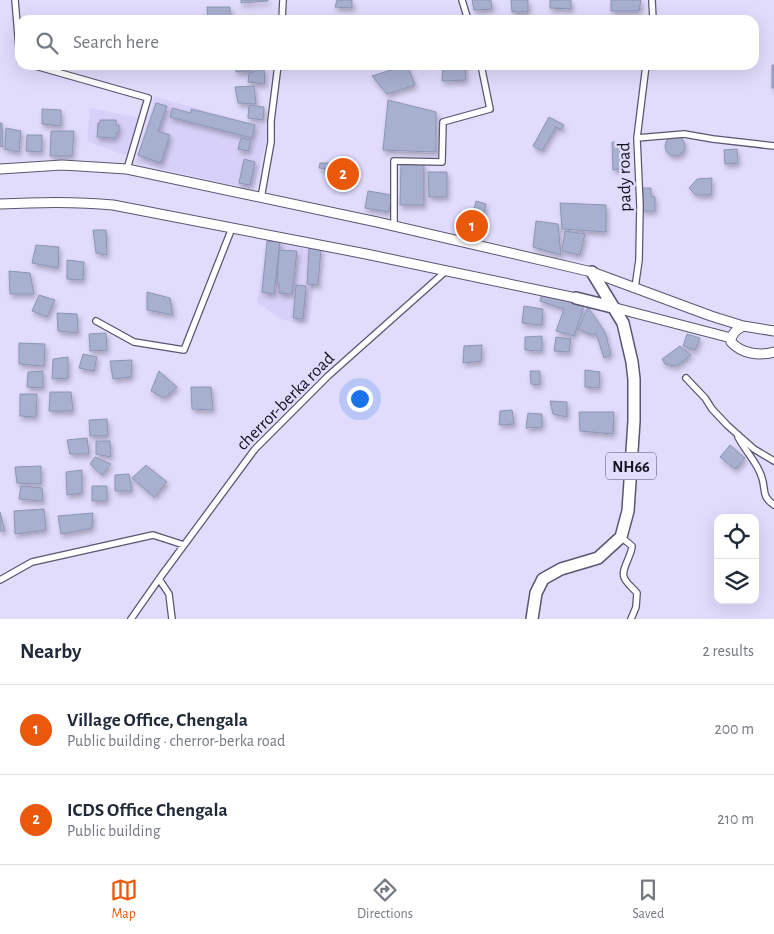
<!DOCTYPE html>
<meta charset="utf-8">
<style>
:root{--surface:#fff;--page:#f2f2f3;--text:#1f2937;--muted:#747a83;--line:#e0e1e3;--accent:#ea580c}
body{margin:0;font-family:"Alegreya Sans",sans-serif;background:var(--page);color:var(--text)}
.controls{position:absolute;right:15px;bottom:15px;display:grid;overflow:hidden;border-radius:10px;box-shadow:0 5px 20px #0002}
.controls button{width:45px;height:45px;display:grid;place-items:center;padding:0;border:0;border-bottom:1px solid var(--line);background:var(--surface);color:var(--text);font:25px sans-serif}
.you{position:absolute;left:359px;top:398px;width:18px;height:18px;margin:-12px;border:4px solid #fff;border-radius:50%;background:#1a73e8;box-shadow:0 0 0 8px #1a73e833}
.badge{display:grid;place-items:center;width:32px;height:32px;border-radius:50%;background:var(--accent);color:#fff;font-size:16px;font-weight:700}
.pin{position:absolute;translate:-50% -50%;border:2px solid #fff;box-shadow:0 1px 5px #0006}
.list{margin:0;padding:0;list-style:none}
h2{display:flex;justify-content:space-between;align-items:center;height:65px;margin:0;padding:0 20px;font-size:21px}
h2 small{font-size:16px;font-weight:400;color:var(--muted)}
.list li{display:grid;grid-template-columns:32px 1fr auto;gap:15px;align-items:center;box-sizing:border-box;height:90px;padding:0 20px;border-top:1px solid var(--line)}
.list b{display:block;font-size:19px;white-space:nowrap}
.list p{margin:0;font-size:16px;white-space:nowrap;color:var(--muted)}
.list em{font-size:16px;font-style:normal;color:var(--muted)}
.icon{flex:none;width:28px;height:28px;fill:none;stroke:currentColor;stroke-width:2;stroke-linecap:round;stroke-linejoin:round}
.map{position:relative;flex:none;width:774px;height:619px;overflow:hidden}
.search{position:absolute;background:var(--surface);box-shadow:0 5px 20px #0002;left:15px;right:15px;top:15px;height:55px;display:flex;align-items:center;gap:12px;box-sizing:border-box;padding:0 18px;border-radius:15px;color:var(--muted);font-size:19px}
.sheet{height:245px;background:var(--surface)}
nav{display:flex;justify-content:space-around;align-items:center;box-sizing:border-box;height:70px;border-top:1px solid var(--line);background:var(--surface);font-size:14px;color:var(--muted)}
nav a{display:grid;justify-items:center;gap:2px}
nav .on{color:var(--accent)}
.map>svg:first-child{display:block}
.built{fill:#d7d0f8}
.building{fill:#a7b0cf;stroke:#8c95b3;filter:url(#shadow)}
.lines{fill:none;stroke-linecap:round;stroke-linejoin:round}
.street-casing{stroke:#5b5571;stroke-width:8}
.secondary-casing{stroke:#5b5571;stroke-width:11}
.primary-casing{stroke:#5b5571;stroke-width:11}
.highway-casing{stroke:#5b5571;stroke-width:14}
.street{stroke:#fff;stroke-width:5.5}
.secondary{stroke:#fff;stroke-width:9}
.primary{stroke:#fff;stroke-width:9}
.highway{stroke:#fff;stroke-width:11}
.labels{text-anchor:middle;stroke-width:5;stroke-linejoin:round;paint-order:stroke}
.shield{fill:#e1dbfc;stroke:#524e61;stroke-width:1}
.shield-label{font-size:16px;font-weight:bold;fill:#15121e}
.street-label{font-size:18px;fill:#15121e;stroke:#e1dbfc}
</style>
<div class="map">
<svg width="774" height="619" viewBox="0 0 774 619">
<defs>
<filter id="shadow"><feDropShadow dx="2" dy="3.5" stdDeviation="2.5" flood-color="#0004"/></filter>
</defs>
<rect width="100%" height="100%" fill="#e1dbfc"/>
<path class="built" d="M155 97 269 128 254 190 135 163Z
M90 108 140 118 127 156 87 141Z
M267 241 321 250 308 324 283 320 257 303Z"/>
<path class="building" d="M241 0H268V1L241 3Z
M337 0H352V8L335 7Z
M472 0H491L492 9 474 10Z
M511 0H528V12H512Z
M550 0H571V9L550 8Z
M611 0H641L639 11H611Z
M207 7H230V20H208Z
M237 65H253L252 71 236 72Z
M407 65 415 85 387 94 372 76Z
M443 65H465L466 80 442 81Z
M772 65H774V88H772Z
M264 69 265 84 248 82 249 73Z
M254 86 256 104 238 103 235 87Z
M388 100 436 112V152L383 150Z
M156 103 167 106 158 131 170 135 161 163 138 155Z
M249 105 264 107 263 120 248 118Z
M172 108 191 113V109L255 125 252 138 170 117Z
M42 109 61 110V126L42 124Z
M549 117 564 125 561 130 556 127 542 151 533 146Z
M100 120H116V125H119V132L116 133V138L97 137 98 123H100Z
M0 123H2L3 147 0 146Z
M6 128 21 131 19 152 5 149Z
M51 131H74L72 156H50Z
M27 135H42V152L26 151Z
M665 146a10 10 0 1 1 20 0a10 10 0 1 1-20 0Z
M241 138 251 140 248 151 238 149Z
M612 142 623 143 624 168 613 170Z
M737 149 738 163 725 164 724 150Z
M244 159 255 162 250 185 239 183Z
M320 163H335L334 175H329V169L319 168Z
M401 164H424V205H400Z
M338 165 350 167 348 183 336 182Z
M428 172H447V197H429Z
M712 178 711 195H696L689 188 697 179Z
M642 188H651V196L655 197V211H642Z
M368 191 392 195 389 212 365 208Z
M476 201 486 204 483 216 473 214Z
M560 203 606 205V232L562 229Z
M465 220 479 221V231L464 230Z
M536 221 558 224 561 255 533 247Z
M93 230H106L107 255 96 253Z
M565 231 585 234 580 255 562 251Z
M267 241 280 242 274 294 262 292Z
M36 245 59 247 58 268 32 263Z
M309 248 321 249 318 285 307 284Z
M279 250 297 251 292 294 279 293V282H277Z
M67 260 84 262 83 280 67 279Z
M9 271 30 273 34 294H10Z
M296 285 306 286 303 319 293 318Z
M147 292 170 298 173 315 147 310Z
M542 293 584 306 574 336 556 331 564 309 540 301Z
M39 295 55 300 47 317 32 311Z
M524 306 543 309 542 325 522 323Z
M588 307 605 332 611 354 604 358 596 333 592 335 578 329Z
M57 313 77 314 78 333 58 331Z
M106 333 107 350 90 351 89 334Z
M687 334 700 338 695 350 683 346Z
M542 336V351L525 350V337Z
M556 337 571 339 569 352 554 351Z
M19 343 45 344 44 366 19 364Z
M482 345 481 361 463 363 464 346Z
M680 346 691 355 676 366 665 364 662 359Z
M83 354 97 357 94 371 79 368Z
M68 357V378L52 379 53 359Z
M132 360 131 377 113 379 110 361Z
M585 370 600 372 599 388 585 387Z
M43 371V388L27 387 28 372Z
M159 371 177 387 164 398 151 391Z
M530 371H540V385L531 384Z
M191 387H211L213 410 192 409Z
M50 392H71L73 411H49Z
M20 394H37L36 417 20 416Z
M550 401 567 402V417L553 414Z
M512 410 514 424 499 425 500 411Z
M579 412H614L613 434 580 431Z
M528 413 542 414V427L526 428Z
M107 419 108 436H90L89 420Z
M87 438 89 454H70L67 440Z
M96 441H110L111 457 96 454Z
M730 445 745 458 735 469 720 457Z
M95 457 111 464 102 475 90 464Z
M146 465 167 482 154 497 132 478Z
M41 466V484L17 483 15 467Z
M82 470V493L67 495 66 472Z
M129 474 132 491H115V475Z
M21 486 42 488 43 501 19 499Z
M92 486H107V501H92Z
M44 509 46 530 15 534 14 511Z
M0 512 5 531H0Z
M93 513 92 528 61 534 58 516Z"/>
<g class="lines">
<defs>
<path id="street" d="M15 0 20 60
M462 0 468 20
M652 0 653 20
M282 20 283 0
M32 65 148 98 127 169
M637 138 684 134 713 139 774 146
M261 198 271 142V121L278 65
M394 226V161L442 162 443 122 490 109 481 65
M635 288 639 260 640 206 637 138 646 65
M96 321 134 342 184 350 232 228
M686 378 705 398 712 409 727 425 754 449 774 461
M738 437C745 451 758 463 762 478 766 490 761 496 774 505
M621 537 632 546C632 555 621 569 624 577 625 582 633 588 637 593L636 607 631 619
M159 579 169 594 172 619
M0 580 32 562 153 535 184 545
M131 619 159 579 255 449 328 376 446 271"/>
<path id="secondary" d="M0 169 62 165 127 169 377 222 592 272
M0 204C38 202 75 201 113 205L366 254 576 298"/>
<path id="primary" d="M592 272 711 316 743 326 774 331
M612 307 731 338
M743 326C736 330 731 334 731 342 742 354 759 356 774 352"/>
<path id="highway" d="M576 298 612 307
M532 619 536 593 543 579 561 569 598 558 621 537 628 511 634 421V379L632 362 623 323 592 272"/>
</defs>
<use href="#street" class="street-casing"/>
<use href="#secondary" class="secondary-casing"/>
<use href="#primary" class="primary-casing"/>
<use href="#highway" class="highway-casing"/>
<use href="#street" class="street"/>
<use href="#secondary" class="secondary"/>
<use href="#primary" class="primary"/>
<use href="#highway" class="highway"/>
</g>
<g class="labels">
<rect class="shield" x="606" y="452.5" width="50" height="27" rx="4"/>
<g class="shield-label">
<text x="631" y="472">NH66</text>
</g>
<g class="street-label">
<text transform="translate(624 177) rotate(-91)" y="6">pady road</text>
<text transform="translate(285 401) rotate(-45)" y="6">cherror-berka road</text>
</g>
</g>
</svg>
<div class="controls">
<button><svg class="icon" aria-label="locate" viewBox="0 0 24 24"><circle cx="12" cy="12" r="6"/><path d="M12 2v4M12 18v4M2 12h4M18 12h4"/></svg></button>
<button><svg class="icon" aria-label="layers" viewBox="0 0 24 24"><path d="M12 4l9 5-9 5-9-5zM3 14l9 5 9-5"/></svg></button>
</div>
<div class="you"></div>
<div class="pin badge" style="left:472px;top:226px">1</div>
<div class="pin badge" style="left:343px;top:174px">2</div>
<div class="search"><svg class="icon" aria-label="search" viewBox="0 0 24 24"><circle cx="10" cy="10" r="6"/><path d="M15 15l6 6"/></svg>Search here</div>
</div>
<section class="sheet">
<h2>Nearby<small>2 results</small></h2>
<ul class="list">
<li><span class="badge">1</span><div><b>Village Office, Chengala</b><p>Public building · cherror-berka road</p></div><em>200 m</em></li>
<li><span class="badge">2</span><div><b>ICDS Office Chengala</b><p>Public building</p></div><em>210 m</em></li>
</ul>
</section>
<nav>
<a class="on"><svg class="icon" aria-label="map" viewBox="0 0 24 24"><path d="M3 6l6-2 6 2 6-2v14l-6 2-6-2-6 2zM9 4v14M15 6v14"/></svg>Map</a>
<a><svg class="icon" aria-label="directions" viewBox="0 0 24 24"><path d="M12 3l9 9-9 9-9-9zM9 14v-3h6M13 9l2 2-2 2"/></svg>Directions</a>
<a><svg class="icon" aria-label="saved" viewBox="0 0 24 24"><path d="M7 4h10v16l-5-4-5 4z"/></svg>Saved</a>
</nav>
